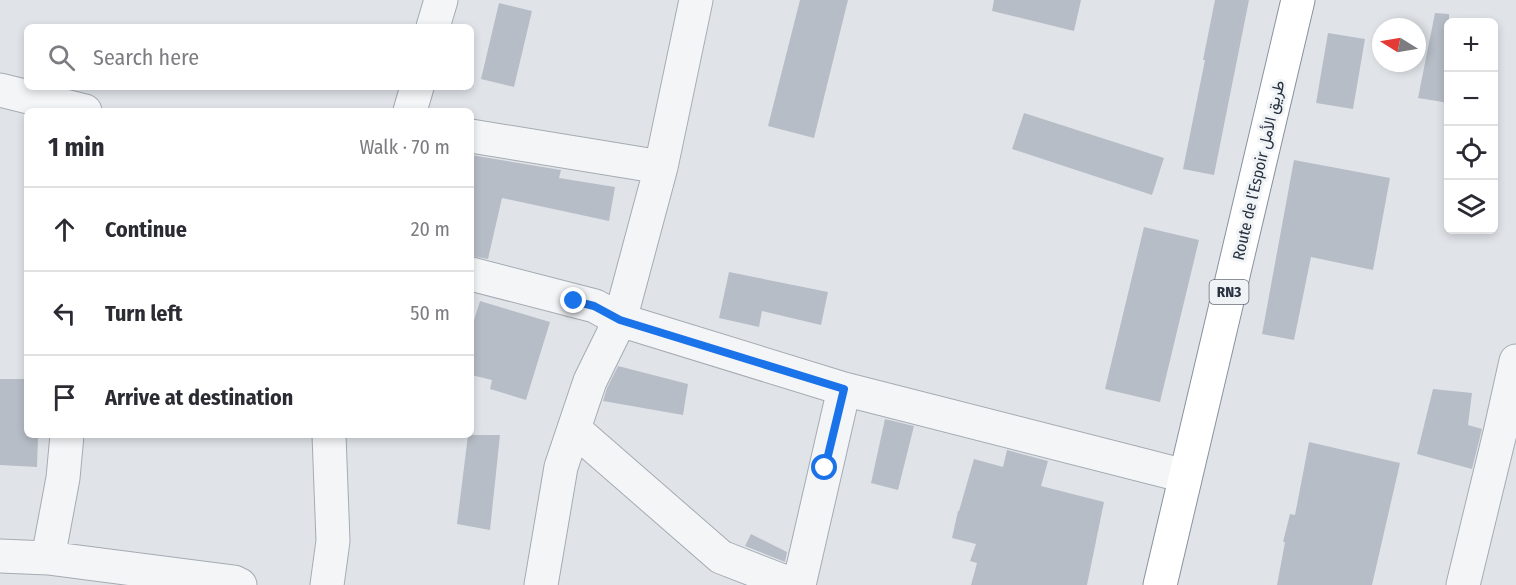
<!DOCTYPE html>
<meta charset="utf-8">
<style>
:root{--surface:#fff;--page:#f7f7f7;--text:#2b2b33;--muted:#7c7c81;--line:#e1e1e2}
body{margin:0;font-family:"Fira Sans Condensed",Vazirmatn,sans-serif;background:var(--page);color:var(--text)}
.controls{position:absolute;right:18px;top:18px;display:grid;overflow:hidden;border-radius:9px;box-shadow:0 3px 9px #0003}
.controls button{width:54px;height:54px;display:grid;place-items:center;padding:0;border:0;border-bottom:2px solid var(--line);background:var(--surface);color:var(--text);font:30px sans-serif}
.compass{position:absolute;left:1372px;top:18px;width:54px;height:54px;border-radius:50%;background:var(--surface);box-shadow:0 3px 9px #0003;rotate:281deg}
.stop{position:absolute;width:18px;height:18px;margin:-14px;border:4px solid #1a73e8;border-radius:50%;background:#fff}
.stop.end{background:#1a73e8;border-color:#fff;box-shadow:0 2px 6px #0008}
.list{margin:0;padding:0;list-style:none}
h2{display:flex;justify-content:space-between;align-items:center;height:78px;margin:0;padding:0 24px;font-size:26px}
h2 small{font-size:20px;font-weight:400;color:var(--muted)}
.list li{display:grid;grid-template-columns:39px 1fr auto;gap:18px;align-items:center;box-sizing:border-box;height:84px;padding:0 24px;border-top:2px solid var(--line)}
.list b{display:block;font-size:22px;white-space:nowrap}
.list em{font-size:20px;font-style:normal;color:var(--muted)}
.icon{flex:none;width:33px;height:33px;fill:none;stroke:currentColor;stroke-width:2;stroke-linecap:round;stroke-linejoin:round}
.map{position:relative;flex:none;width:1516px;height:585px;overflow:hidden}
.search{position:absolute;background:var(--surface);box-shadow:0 3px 9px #0003;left:24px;top:24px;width:450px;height:66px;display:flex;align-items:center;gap:15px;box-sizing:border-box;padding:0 21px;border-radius:9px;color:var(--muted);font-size:22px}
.panel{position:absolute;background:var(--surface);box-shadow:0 3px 9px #0003;left:24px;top:108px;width:450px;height:330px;border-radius:9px}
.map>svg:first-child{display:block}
.building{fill:#b7bdc6}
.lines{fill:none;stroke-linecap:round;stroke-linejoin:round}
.minor-casing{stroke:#a5abb3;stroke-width:35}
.trunk-casing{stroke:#88929f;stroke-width:35}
.minor{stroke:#f3f5f7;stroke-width:33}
.trunk{stroke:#fff;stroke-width:33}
.route{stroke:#1a73e8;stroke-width:8}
.labels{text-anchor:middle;stroke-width:6;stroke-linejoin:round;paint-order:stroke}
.shield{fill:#f0f3f6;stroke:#656c77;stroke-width:1.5}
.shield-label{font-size:15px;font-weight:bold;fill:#293240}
.street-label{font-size:16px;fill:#293240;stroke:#f0f3f6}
</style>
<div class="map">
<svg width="1516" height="585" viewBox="0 0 1516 585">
<rect width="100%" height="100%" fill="#e0e4e9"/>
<path class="building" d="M800 0H848L814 138 768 126Z
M994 0H1081L1074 31 992 11Z
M1215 0H1249L1214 175 1183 169 1205 60H1203Z
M499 3 532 11 514 87 481 79Z
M1435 13 1449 14V103L1418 98Z
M1328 33 1365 39 1353 109 1316 103Z
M1024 113 1164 158 1152 195 1012 149Z
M471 155 561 170 559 178 615 187 609 221 502 198 488 259 471 256Z
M1294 160 1390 178 1373 270 1311 257 1294 340 1262 334Z
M1144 227 1199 240 1160 402 1105 389Z
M729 272 828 292 821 325 762 311 759 327 719 318Z
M480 301 550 322 526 400 490 389 492 380 471 375V330Z
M618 366 688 384 683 415 603 401 607 388Z
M0 379H27V436L38 438 37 467 0 465Z
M1433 389 1472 393 1468 425 1482 429 1472 469 1417 454Z
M885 419 914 426 898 490 871 483Z
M468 435H500L490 530 457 524Z
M1309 442 1400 463 1372 585H1277L1285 542H1283L1290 514 1295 515Z
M1007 450 1048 461 1041 486 1104 502 1087 585H971L977 563 970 561 976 544 952 538 958 511H959L974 459 1003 467Z
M751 534 787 552 785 562 745 546Z"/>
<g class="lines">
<defs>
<path id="minor" d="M433 27 441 0
M0 90 85 111
M410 111 417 87
M471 136 661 167
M471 274 595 306 620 320 844 389 1185 476
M574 429 721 557 793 585
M0 556 48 558 234 582 240 585
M48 558 63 478 67 435
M327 585 333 541 329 435
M541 585 561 467 590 381 620 320 661 167 696 0
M799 585 844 389
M1463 585 1500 433 1516 361"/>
<path id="trunk" d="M1160 585 1298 0"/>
</defs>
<use href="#minor" class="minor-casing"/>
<use href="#trunk" class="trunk-casing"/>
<use href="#minor" class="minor"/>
<use href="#trunk" class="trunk"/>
</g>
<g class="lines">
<path class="route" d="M574 301 594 306 620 320 844 389 825 468"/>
</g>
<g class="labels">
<rect class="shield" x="1209.5" y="280" width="39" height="24" rx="4.5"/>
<g class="shield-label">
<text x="1229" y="297">RN3</text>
</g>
<g class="street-label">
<text transform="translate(1258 170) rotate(-77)" y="6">Route de l’Espoir طريق الأمل</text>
</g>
</g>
</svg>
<div class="controls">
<button>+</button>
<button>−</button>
<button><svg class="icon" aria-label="locate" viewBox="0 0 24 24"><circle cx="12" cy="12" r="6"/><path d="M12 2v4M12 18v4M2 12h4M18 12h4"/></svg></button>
<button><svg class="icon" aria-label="layers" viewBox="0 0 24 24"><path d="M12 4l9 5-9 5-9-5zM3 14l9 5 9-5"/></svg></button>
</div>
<svg class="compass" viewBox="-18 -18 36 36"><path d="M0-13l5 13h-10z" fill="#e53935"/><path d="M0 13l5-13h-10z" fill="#7c7c81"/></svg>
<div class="stop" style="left:825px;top:468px"></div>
<div class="stop end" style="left:574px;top:301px"></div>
<div class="search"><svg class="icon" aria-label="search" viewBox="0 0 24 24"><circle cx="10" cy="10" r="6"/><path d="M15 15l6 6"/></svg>Search here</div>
<section class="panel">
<h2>1 min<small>Walk · 70 m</small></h2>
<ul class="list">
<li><svg class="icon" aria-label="ahead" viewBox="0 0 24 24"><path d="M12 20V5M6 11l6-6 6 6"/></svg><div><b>Continue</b></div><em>20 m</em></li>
<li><svg class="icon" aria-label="left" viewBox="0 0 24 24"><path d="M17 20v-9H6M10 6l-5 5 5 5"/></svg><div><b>Turn left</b></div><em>50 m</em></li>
<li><svg class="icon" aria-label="arrive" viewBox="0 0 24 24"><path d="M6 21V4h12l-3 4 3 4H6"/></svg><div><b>Arrive at destination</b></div></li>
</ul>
</section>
</div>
